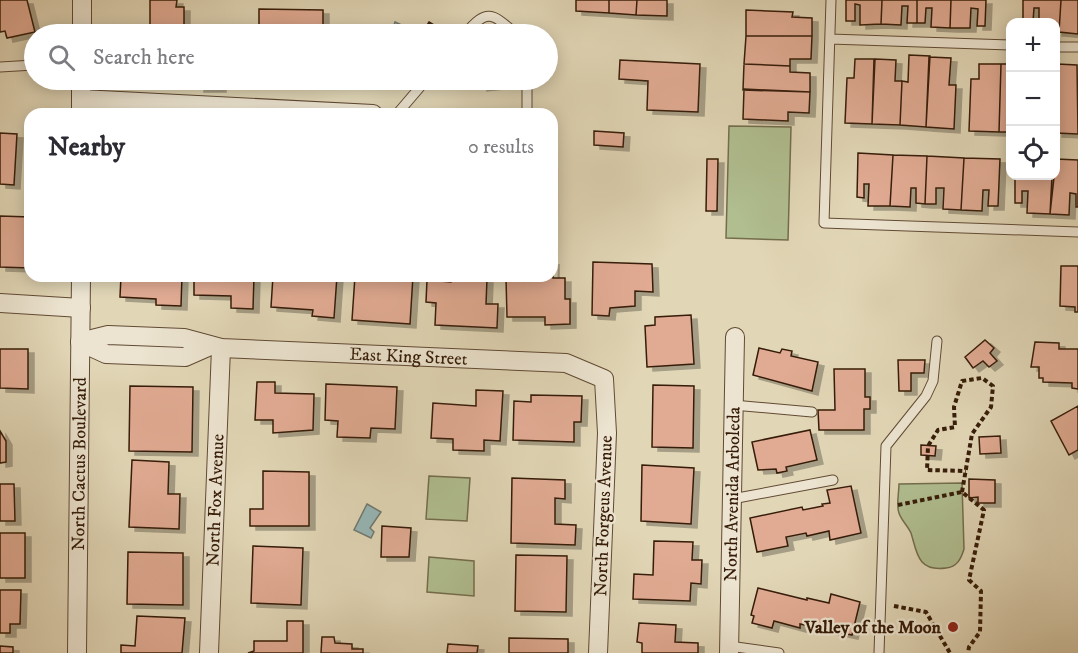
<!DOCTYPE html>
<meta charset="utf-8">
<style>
:root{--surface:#fff;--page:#f7f7f7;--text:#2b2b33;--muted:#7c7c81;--line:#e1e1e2}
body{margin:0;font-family:"IM FELL DW Pica",serif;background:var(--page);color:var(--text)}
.controls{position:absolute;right:18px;top:18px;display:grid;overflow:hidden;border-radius:12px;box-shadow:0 3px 15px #0003}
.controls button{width:54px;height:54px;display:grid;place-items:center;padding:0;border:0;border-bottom:2px solid var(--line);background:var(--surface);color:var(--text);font:30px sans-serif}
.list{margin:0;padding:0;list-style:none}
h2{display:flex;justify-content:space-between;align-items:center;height:78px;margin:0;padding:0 24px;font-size:26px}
h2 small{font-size:20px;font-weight:400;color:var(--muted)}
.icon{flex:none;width:33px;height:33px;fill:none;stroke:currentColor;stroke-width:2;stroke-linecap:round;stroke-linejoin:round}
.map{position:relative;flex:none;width:1078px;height:653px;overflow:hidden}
.search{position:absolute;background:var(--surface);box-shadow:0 3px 15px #0003;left:24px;top:24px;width:534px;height:66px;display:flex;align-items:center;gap:15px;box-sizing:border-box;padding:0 21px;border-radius:33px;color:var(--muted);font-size:22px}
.panel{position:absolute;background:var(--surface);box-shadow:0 3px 15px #0003;left:24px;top:108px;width:534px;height:174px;border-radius:18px}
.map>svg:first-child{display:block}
.green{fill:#b0be90;stroke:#736d4c;stroke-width:1.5}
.water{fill:#97b7b7;stroke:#707971;stroke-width:1.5}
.building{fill:#e1ab93;stroke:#361c08;stroke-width:1.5;filter:url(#shadow)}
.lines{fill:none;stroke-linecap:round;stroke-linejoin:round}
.lane-casing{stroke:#614a34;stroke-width:11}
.street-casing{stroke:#614a34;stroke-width:20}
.path{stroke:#361c08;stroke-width:4;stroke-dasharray:4.5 3;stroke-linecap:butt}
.lane{stroke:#ece4d0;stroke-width:9}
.street{stroke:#ece4d0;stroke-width:18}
.poi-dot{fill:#8f2418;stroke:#ece4d0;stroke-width:2}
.labels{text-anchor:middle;stroke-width:4.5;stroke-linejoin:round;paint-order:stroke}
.street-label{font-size:18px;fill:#361c08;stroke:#ece4d0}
.poi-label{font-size:18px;font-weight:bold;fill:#361c08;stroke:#ece4d0;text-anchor:end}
</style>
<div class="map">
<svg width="1078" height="653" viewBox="0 0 1078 653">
<defs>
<filter id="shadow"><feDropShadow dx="6" dy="4" stdDeviation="0" flood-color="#0004"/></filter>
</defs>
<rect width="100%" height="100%" fill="#e1d6b6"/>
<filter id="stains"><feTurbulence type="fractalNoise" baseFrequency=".00333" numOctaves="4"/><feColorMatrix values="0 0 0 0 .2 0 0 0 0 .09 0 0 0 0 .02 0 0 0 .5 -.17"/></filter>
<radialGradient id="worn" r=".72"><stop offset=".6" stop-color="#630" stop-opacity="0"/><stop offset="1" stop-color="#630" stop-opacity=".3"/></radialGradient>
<path class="green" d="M729 126 791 127 788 240 726 238Z
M429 476 470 478 467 521 426 519Z
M962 483 964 549C961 559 957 567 946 568 917 572 917 552 911 533 908 526 901 520 899 513 896 505 899 493 899 484Z
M429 557 474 561V596L427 592Z"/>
<path class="water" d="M395 22 421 34H391Z
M367 504 381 512 370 528 374 532 371 538 354 530Z"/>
<path class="building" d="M0 0H27L35 32 7 38 5 31 0 32Z
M150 0H177L176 7H184V34H150Z
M576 0H609V13L576 11Z
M609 0H637L636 15 609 13Z
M637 0H667V16L636 15Z
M846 0H882L881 24 860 25V5L855 4V21H846Z
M882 0H917V23H907L908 6H902L901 25 881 24Z
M917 0H951L950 28 931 27 932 8H926L925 23H917Z
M951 0H986L985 26H977L978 9 971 8 970 28H950Z
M1023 0H1061L1059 32H1056V22H1039V8H1034L1033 22H1023Z
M1061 0H1078V34L1059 32Z
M259 9 323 10V34H259Z
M746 10 793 12 792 17 812 18V36H746Z
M429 22 442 30 439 34H429L424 30Z
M746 36H812L811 59H790V66L744 64Z
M909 55 930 56 926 127 900 125 902 81 908 82Z
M929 57 951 58 949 85H956L954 129 926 127Z
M855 59H874L872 124 845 123 847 78H854Z
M875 59 896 60 895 81H902L900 125 872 124Z
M620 60 700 64 698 112 647 110 648 81 619 79Z
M744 64 790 66V72L810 73V92L743 90Z
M979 64H1001L999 132 969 131 971 79H979Z
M1001 64H1010V132H999Z
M1057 64 1077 65 1078 134 1056 133Z
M198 80H220V88H198Z
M481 80H515L516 83 481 87Z
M744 89 810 92 809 113 788 112V121L743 119Z
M594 131 624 133 623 147 594 145Z
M0 133 17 134 14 185 0 184Z
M858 153 893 155 890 206H868L869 184H864V198L857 197Z
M893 155 927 156 925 204 916 203V188H911L910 207 890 206Z
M927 156 964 158 961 210 943 209 944 188H936V204H925Z
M964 158 1000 159 998 206H988L989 190H983L982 211 961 210Z
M707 159H718L717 211H706Z
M1056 159 1078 160V207H1076V194L1070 193 1069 215 1050 214Z
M1015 176H1052L1050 214 1027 213 1028 191H1022V203H1015Z
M0 216 30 217V268L0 267Z
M553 260V278H565V299H570V324L545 325V317H507L506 278 552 276Z
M593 262 652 264 653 292 635 291V306L610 308 609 316 592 315Z
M1061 266H1078V312H1075V307L1060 306Z
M121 276H182L181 306 156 305V299L120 297Z
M194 276H254L253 309 231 308V296L194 295Z
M273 276H337L334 318 312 316 313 310 271 307Z
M355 276H413L410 324 352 320Z
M451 278 487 279 486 304H498L497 328 435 325 436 303 426 302 427 280 451 282Z
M691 315 694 364 647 367 645 326 655 325V317Z
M985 340 994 348 990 353 997 361 989 367 983 361 973 368 965 357Z
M1035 342 1059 343V349H1078V389L1072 388V383L1043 382V378H1039V367H1031Z
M759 348 780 353 782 349 792 351 791 356 818 362 812 391 753 375Z
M0 349H28V389L0 388Z
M898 360H925L924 373H911V391H899Z
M834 369H865V397H870V409H864V430H819L818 410H835Z
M257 382H275V393L314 394 313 430 273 433V420H255Z
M326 384 397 387 395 429 371 428 370 438 337 437 338 421 325 420Z
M653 385 694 386 693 448 652 447Z
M130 386 193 387 192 452 129 451Z
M476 390 503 391 500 441 484 440V451L453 450V439L431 438 433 403 476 406Z
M531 395 582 396 581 422H574V442L513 440 514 401 531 402Z
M1078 406V450L1069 455 1051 421Z
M810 430 817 460 786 467 787 471 777 473 776 469 758 470 752 442Z
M0 431 6 441V462L0 463Z
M1000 436 1001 453 980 454 979 437Z
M921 445 936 446 935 456 921 455Z
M132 460 169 462 168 494H180L179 529 129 527Z
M642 465 694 468 691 524 641 521Z
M263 471 309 472V526H250V509H263Z
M512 478 565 480V499L555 498V524L576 525 575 545 511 543Z
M969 479 995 480V503H978V497L969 498Z
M0 484H14L15 521H0Z
M851 486 861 533 830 540 829 531 807 536 806 533 786 537 788 546 757 552 750 518 802 507 803 510 823 506 822 504 830 503 827 490Z
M382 526 411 528 409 557H381Z
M0 533H25V578H0Z
M654 541 693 542 692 560H702L701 584 691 583 690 601 633 599 634 574 653 575Z
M253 546 303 548 301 605 251 603Z
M128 552 183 553V605L127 604Z
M516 555 567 556 566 612 515 611Z
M758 588 807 600V598L829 603 831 594 860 602 852 635 800 624V628L774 621 772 628 752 623 754 616 751 615Z
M0 590H21L20 624H10V633H0Z
M137 616 185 618 182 653H121V645L135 646Z
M287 621H303V653H248L254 651V641H287Z
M639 623 676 625 675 642 698 643V653H642V643L637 642Z
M322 637H334L335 643 352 644V649H363V653H321Z
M509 638 568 639V653H509Z
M448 644 478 646 477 653H447Z
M0 646 13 647V653H0Z"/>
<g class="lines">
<defs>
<path id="lane" d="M831 0 824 223 1078 232
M465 34C487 8 492 13 516 34
M830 39 1010 45
M1056 47H1078
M0 67 34 65
M397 114 426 80
M527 114V80
M733 405 812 412
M732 499 833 480
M729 646 779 653
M879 653 886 446 926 396 933 381 937 341"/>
<g id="street">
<path d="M82 34V0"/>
<path d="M81 99 373 114"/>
<path d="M81 114V80"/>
<path d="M0 303 81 308"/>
<path id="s1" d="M210 346 185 357 106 354 80 342 108 335 184 338 221 348 566 363 604 379 607 433 598 653"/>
<path id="s2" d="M77 653 81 276"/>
<path id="s3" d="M209 653 221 348"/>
<path id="s4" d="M729 653 735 337"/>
</g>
</defs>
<use href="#lane" class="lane-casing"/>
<use href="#street" class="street-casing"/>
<path class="path" d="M962 492 972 434 991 407 993 386 982 378 962 381 954 407 955 427 938 430 928 446 927 470 966 471
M898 505 962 492 984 510 969 580 981 591 980 632 969 647 968 653
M894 606 926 612 950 653"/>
<use href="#lane" class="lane"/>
<use href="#street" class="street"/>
</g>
<circle class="poi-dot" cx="953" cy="627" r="6"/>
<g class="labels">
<g class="street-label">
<text dy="6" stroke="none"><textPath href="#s1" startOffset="466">East King Street</textPath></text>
<text dy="6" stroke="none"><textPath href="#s2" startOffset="189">North Cactus Boulevard</textPath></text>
<text dy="6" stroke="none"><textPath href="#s4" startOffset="159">North Avenida Arboleda</textPath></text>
<text dy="6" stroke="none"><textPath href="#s3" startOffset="153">North Fox Avenue</textPath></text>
<text transform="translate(603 516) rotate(-88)" y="6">North Forgeus Avenue</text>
</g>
<g class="poi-label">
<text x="941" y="633">Valley of the Moon</text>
</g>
</g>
<rect width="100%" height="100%" filter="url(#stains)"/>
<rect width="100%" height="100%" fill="url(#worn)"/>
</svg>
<div class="controls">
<button>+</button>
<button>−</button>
<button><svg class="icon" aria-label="locate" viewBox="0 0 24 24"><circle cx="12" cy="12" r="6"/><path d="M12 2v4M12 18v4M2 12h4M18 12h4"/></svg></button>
</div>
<div class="search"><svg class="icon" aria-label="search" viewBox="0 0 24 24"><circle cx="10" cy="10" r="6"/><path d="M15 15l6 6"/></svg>Search here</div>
<section class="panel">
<h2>Nearby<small>0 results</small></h2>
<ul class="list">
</ul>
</section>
</div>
